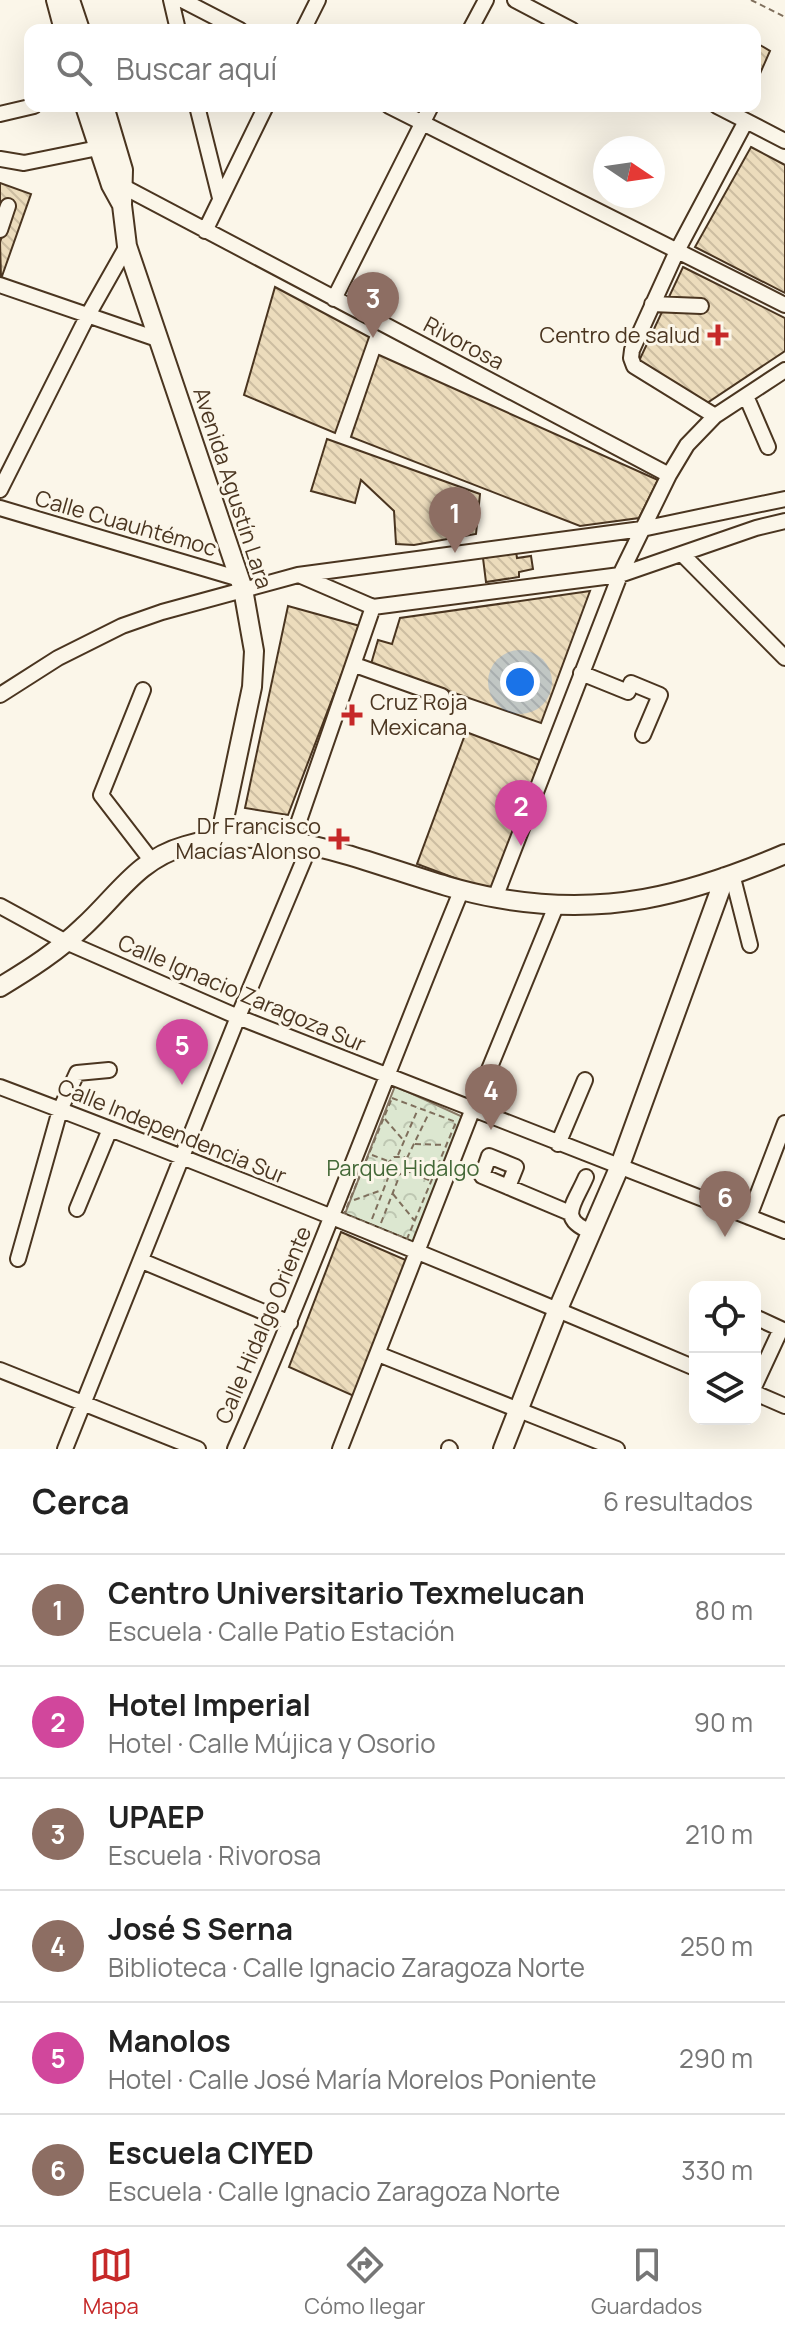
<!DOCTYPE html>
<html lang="es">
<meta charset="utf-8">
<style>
body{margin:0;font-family:Manrope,sans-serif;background:#f6f6f6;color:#222}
.controls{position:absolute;right:24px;bottom:24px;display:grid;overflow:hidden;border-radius:16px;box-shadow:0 8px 32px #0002}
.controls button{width:72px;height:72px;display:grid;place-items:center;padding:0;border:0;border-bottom:2px solid #e0e0e0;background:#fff;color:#222;font:40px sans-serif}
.compass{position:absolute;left:593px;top:136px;width:72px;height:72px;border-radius:50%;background:#fff;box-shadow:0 8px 32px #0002;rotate:103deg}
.you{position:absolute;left:520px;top:682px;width:28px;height:28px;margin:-20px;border:6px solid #fff;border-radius:50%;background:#1a73e8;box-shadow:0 0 0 12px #1a73e833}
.badge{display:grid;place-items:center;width:52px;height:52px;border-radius:50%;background:#c62828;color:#fff;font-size:26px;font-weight:700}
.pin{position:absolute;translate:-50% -66px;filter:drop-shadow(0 2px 4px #0008)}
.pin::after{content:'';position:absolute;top:42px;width:28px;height:24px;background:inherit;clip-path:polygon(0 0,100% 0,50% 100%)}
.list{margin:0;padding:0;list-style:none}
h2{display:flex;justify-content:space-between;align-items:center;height:104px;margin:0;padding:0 32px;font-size:34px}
h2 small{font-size:26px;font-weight:400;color:#767676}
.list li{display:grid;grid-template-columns:52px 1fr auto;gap:24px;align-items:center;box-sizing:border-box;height:112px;padding:0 32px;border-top:2px solid #e0e0e0}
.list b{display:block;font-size:30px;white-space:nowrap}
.list p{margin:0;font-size:26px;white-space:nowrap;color:#767676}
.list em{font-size:26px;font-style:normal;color:#767676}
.icon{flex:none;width:44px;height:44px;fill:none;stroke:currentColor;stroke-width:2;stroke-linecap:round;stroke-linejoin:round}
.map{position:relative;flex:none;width:785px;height:1449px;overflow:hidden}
.search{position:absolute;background:#fff;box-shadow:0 8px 32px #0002;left:24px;right:24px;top:24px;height:88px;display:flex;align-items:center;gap:20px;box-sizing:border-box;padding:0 28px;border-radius:16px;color:#767676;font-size:30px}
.sheet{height:776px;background:#fff}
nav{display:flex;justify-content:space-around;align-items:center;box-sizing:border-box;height:112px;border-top:2px solid #e0e0e0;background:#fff;font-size:22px;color:#767676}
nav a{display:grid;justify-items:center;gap:4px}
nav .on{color:#c62828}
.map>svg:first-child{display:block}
.forest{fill:url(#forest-crowns);stroke:#887966;stroke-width:2}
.building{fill:url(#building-back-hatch);stroke:#4a3520;stroke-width:2}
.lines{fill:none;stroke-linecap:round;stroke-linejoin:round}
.minor-casing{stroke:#4a3520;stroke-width:18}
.major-casing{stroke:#4a3520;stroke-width:22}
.path{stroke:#7f6f5c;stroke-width:2;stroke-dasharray:6 4;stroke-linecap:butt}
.minor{stroke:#fbf6e9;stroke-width:14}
.major{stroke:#fbf6e9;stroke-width:18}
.poi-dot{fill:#c62828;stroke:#fbf6e9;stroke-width:3}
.labels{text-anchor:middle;stroke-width:6;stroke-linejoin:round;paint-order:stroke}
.poi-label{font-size:22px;fill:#4a3520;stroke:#fbf6e9;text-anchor:end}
.street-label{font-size:22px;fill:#4a3520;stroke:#fbf6e9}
.park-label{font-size:22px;fill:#436837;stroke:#fbf6e9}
</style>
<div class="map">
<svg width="785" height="1449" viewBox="0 0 785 1449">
<defs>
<pattern id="forest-crowns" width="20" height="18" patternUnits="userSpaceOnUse" patternTransform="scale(2)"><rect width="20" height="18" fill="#dce7d0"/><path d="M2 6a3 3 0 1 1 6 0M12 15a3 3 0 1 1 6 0" fill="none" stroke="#bec7b2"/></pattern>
<pattern id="building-back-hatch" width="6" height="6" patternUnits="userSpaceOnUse" patternTransform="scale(2)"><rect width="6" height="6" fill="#ecdcbc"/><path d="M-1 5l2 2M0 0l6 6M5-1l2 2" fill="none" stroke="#ccbda1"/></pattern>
</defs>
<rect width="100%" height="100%" fill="#fbf6e9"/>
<path class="forest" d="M395,1086l68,31 -48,127 -72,-25z"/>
<path class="building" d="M755,42l15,9 -15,34z
M751,147l34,18v128l-90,-46z
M0,183l31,11 -30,85 -1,-37 13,-36 -13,12z
M683,267l102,51v33l-78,52 -69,-40z
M275,287l94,50 -34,96 -91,-38z
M379,355l279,125 -19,38 -59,8 -229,-89z
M327,439l153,55 -4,40 -62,11 -18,-1 -2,-33 -33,-31 -6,23 -44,-12z
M516,552l1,6 14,-2 2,13 -14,3v5l-33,5 -3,-24z
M590,591l-49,132 -170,-59 7,-24 14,4 8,-26z
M288,606l72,20 -72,189 -43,-7z
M466,732l74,28 -48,132 -75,-28z
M341,1232l67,29 -52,136 -67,-30z"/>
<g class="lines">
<g class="minor-casing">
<path id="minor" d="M171,0l7,30
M182,0l58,30
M515,0l57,30
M303,30l15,-30
M470,30l16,-30
M197,106l23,92
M389,106l396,199
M717,106l68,35
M0,114l34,-8
M0,159l24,4 74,-15
M117,186l7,1 545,288
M0,230l8,-24
M205,231l61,-125
M0,285l157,54
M334,299l97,-193
M652,304l49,2
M746,396l22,51
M715,416l-81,-50 -3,-8 1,-8 45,-99 69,-130
M0,490l88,-175 39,-69
M0,508l240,71
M682,554l103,104
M299,575l74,32 247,-32 136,-47 29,-7
M355,665l87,31
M581,673l47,19 3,-9 29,12 -17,40
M143,690l-42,105 50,65
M0,695l58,-37 64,-32 40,-14 136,-37 344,-46 143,-30
M292,841l81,-234
M732,874l18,71
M495,898l125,-323 49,-100 18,-30 28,-29 70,-46
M0,906l66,36 172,75 547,214
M0,1087c234,88 465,183 695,281
M558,1144l27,-64
M586,1177c-12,28 -29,42 6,55
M508,1187l8,-20 -27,-11 -7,20 88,37
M77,1209l33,-80
M749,1217l36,-94
M18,1259l42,-149 17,-37 32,-3
M142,1261l148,62
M755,1317l26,12 -26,56
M378,1354l239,95
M0,1370l198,79
M755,1393l30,13
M449,1448l1,1
M65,1449l173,-432 73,-174
M235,1449c81,-184 150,-373 227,-560
M340,1449l132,-338 84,-205"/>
</g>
<g class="major-casing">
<path id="major" d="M56,0l8,30
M70,0l10,30
M85,106l26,79 11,20
M104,106l19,64 -1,35 5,41 116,343 11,62 -2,36 -32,151
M0,987c30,-18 58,-36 83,-60 34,-31 55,-68 102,-81 109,-31 209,34 312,52 108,19 189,-2 288,-44
M503,1449l55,-140 61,-141 106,-291"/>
</g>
<path class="path" d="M751,0l34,17
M392,1098l64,24 -49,117 -63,-25z
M385,1119l19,22
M415,1144l30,1
M372,1155l16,6
M398,1155l20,-46
M407,1158l22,-45
M407,1171l2,-6 -5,-8h-10l-5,5 1,10 6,4 11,-5 22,9
M393,1194l21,26
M354,1200l28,-10
M372,1219l18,-46
M381,1223l18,-46"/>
<use href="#minor" class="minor"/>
<use href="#major" class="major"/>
</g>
<g class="poi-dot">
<path d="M714 323h8v8h8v8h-8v8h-8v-8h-8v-8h8z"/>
<path d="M348 703h8v8h8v8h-8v8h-8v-8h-8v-8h8z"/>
<path d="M335 827h8v8h8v8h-8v8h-8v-8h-8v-8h8z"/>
</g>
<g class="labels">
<g class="poi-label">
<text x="700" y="343">Centro de salud</text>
<text x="370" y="710" text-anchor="start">Cruz Roja<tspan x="370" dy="25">Mexicana</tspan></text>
<text x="321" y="834">Dr Francisco<tspan x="321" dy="25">Macías Alonso</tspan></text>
</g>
<g class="street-label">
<text transform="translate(464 343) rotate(28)" y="8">Rivorosa</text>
<text transform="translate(233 488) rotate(72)" y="8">Avenida Agustín Lara</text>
<text transform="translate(126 523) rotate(16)" y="8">Calle Cuauhtémoc</text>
<text transform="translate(242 993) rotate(23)" y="8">Calle Ignacio Zaragoza Sur</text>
<text transform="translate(172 1131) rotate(22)" y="8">Calle Independencia Sur</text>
<text transform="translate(263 1325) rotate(-67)" y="8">Calle Hidalgo Oriente</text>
</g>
<g class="park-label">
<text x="403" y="1176">Parque Hidalgo</text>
</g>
</g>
</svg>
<div class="controls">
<button><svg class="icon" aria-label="locate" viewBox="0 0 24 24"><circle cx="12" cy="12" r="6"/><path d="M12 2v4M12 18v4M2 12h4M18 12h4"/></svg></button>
<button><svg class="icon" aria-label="layers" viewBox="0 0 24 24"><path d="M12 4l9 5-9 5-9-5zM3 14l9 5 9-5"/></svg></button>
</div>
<svg class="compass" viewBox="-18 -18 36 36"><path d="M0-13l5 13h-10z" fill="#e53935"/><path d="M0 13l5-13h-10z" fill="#767676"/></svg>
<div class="you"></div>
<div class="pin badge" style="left:455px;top:553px;background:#8d6e63">1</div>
<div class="pin badge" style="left:521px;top:846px;background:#d1479c">2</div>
<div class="pin badge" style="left:373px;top:338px;background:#8d6e63">3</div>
<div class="pin badge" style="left:491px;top:1130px;background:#8d6e63">4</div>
<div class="pin badge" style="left:182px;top:1085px;background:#d1479c">5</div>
<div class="pin badge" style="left:725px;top:1237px;background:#8d6e63">6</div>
<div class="search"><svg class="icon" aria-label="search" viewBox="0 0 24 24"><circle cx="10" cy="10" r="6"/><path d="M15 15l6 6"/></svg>Buscar aquí</div>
</div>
<section class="sheet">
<h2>Cerca<small>6 resultados</small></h2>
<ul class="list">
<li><span class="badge" style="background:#8d6e63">1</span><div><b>Centro Universitario Texmelucan</b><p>Escuela · Calle Patio Estación</p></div><em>80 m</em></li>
<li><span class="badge" style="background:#d1479c">2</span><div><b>Hotel Imperial</b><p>Hotel · Calle Mújica y Osorio</p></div><em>90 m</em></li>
<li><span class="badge" style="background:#8d6e63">3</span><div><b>UPAEP</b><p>Escuela · Rivorosa</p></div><em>210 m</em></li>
<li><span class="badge" style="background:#8d6e63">4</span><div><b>José S Serna</b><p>Biblioteca · Calle Ignacio Zaragoza Norte</p></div><em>250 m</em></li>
<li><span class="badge" style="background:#d1479c">5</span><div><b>Manolos</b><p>Hotel · Calle José María Morelos Poniente</p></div><em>290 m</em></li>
<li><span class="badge" style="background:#8d6e63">6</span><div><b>Escuela CIYED</b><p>Escuela · Calle Ignacio Zaragoza Norte</p></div><em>330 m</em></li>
</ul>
</section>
<nav>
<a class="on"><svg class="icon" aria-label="map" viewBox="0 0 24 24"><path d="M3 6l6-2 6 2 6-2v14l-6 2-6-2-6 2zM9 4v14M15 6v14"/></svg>Mapa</a>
<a><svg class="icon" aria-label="directions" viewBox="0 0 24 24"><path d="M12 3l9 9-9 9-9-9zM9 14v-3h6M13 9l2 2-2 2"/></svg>Cómo llegar</a>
<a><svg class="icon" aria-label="saved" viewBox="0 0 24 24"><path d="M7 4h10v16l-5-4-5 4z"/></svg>Guardados</a>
</nav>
